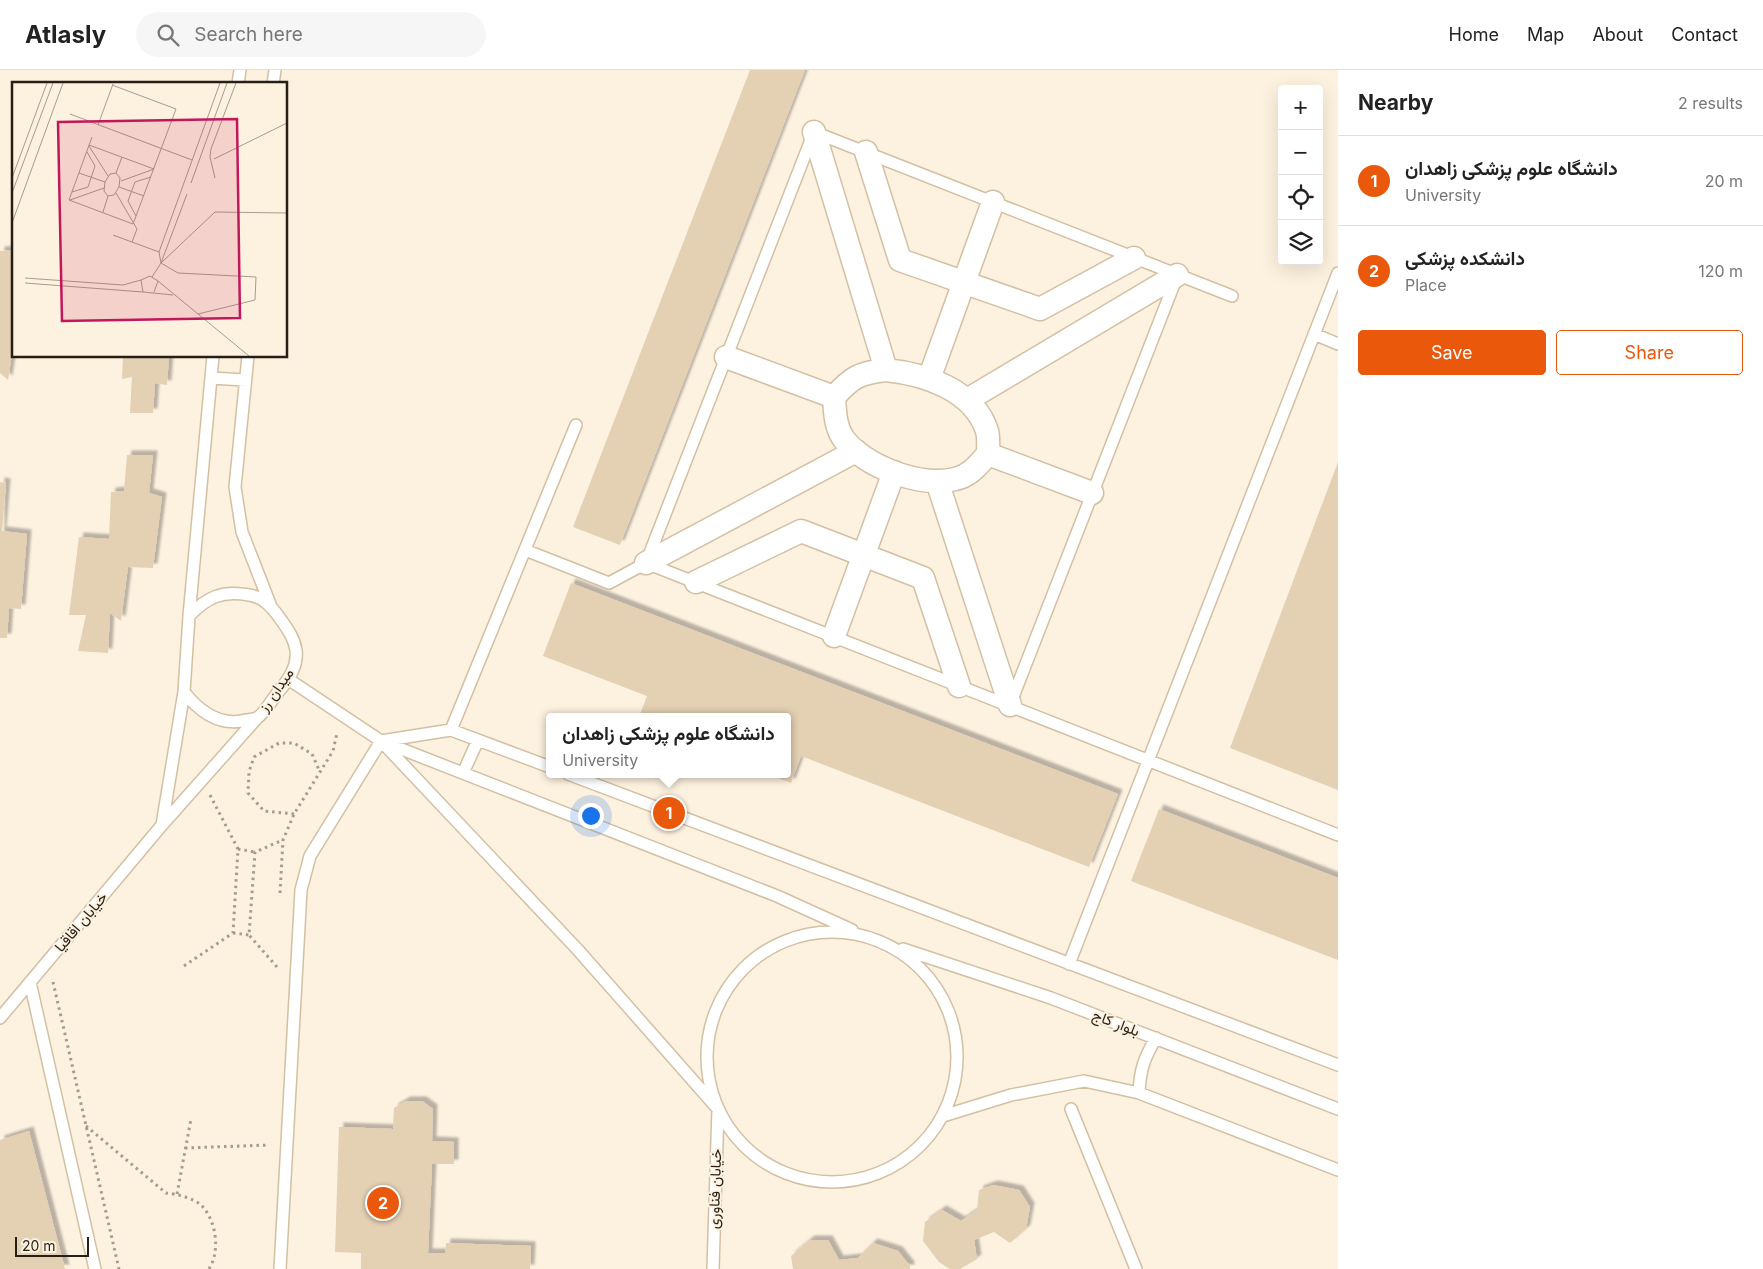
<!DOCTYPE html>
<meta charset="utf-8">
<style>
body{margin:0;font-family:Inter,Vazirmatn,sans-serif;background:#f6f6f6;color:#222}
.controls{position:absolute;right:15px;top:15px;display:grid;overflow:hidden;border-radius:5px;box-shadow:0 5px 20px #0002}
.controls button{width:45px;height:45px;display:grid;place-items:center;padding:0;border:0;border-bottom:1px solid #e0e0e0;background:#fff;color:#222;font:25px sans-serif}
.scale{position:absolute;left:15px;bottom:12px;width:74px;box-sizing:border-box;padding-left:5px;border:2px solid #271f15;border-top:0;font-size:14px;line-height:18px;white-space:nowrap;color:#271f15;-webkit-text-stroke:4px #fdf1df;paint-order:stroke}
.you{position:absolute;left:590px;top:745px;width:18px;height:18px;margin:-12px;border:4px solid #fff;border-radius:50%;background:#1a73e8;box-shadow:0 0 0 8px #1a73e833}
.badge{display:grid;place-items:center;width:32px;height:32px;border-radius:50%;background:#ea580c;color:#fff;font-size:16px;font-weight:700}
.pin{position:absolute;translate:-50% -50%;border:2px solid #fff;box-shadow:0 1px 5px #0006}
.popup{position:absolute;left:546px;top:643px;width:245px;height:65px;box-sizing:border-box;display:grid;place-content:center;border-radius:5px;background:#fff;filter:drop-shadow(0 1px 4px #0005);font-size:16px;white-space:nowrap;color:#767676}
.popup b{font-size:19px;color:#222}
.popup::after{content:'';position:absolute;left:50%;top:100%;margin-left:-10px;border:10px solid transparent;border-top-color:#fff}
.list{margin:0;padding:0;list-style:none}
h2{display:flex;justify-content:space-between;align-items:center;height:65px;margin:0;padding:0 20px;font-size:21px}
h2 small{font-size:16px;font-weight:400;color:#767676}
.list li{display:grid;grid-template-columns:32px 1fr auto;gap:15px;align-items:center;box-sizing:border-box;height:90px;padding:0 20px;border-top:1px solid #e0e0e0}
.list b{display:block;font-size:19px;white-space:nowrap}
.list p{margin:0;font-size:16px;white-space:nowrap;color:#767676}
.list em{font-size:16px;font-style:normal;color:#767676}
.actions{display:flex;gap:10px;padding:15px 20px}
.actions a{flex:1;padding:11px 0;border:1px solid #ea580c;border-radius:5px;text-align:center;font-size:18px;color:#ea580c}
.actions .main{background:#ea580c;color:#fff}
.icon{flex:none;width:28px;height:28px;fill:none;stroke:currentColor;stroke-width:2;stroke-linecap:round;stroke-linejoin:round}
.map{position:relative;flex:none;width:1338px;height:1199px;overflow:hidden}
header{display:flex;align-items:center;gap:30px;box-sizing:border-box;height:70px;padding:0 25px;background:#fff;border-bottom:1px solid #e0e0e0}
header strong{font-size:24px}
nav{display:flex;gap:28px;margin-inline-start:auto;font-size:18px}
.search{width:350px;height:45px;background:#f6f6f6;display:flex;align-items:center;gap:12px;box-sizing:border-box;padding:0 18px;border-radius:28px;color:#767676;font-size:19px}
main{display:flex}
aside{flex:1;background:#fff}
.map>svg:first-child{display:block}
.building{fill:#e4d0b3;filter:url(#shadow)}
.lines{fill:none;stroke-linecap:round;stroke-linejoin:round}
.lane-casing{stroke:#d3c0a3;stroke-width:14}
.street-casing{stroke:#d3c0a3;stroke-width:25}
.path{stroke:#a69c8d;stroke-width:3;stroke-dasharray:2.5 4;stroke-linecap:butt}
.lane{stroke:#fff;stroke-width:11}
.street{stroke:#fff;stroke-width:22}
.labels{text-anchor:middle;stroke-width:4;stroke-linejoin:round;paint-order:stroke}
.street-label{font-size:15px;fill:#271f15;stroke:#fdf1df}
.inset-road{fill:none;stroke:#a79d8e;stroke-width:1}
.view{fill:#c2185b;fill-opacity:0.15;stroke:#c2185b;stroke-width:2.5}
.inset-edge{fill:none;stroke:#271f15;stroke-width:2.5}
</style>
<header>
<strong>Atlasly</strong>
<div class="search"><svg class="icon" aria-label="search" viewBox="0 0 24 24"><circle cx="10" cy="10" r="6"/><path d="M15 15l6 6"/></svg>Search here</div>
<nav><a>Home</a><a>Map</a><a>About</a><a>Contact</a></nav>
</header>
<main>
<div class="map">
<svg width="1338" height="1199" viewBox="0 0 1338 1199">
<defs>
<filter id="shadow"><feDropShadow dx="4.5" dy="-4.5" stdDeviation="1" flood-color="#0004"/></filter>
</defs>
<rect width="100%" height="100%" fill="#fdf1df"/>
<path class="building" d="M750,0h55l-185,475 -47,-18z
M14,180v90l-6,40 -8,-7v-122z
M123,286h46l-2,29 -12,-2 -2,30h-23l2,-36 -10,2z
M127,385h26l-4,38 13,4 -9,71 -25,-1 -7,54 -11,-8 -2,40 -30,-2 8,-36h-17l10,-78 30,2 2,-47 13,-1z
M1338,392v328l-108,-42z
M0,412l6,1 -4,48 25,3 -6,75 -12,-1 -2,30h-7z
M571,513l547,211 -29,73 -288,-111 -10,27 -23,-9h20v-57h-149l8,-21 -104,-40z
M1159,739l179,69v82l-207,-79z
M406,1031h16l11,8 -1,32 22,1v22h-22l-4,89h17l1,-10 85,3 -1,23h-169v-16l-26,-1 4,-125 54,2 1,-21z
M29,1061l36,138h-65v-129z
M993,1115l26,5 11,17 -4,22 -16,14 -16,-11 -20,8 3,19 -17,10h-10l-11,-7 -16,-21 2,-19 17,-12 19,11 16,-11 2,-20z
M810,1170h18l11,20 19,-2 15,-15 25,8 12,15v3h-117l-2,-13z"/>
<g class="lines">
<g class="lane-casing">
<path id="lane" d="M238,14l2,-14
M273,14l2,-14
M1314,264l24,10
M248,286l-13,131 7,45 28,72
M211,308l34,2
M525,480l84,33 37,-20 168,-431 418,164
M646,493l692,272
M189,546l24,-260
M288,609l93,62 396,155 75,34
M1011,632l165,-423
M451,660l125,-305
M381,671l197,209 140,159 -5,160
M463,703l15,-33
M568,704l770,291
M162,755l22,-133 5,-76c18,-19 33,-26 60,-21 14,2 22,11 30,22 7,10 15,20 17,33 2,16 -7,29 -17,41 -6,7 -15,23 -22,27 -3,1 -8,2 -11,2 -26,7 -47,-9 -62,-28
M707 987a125 125 0 1 1 250 0a125 125 0 1 1-250 0Z
M903,879l148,49 287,111
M1069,894l269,-691
M30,912l65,287
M0,948l162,-193 95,-107
M1139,1023c1,-23 5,-35 17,-55
M1071,1039l65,160
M943,1046l68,-21 73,-14 55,12 199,77
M280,1199l21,-379 9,-34 71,-115 70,-11 99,37"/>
</g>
<g class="street-casing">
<path id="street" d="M814,62l72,238
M866,82l34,108 140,49 94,-51
M726,287l108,40
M886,300c39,4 88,20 101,61 2,7 1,16 1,23 -10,11 -18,22 -33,25 -34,9 -92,-13 -112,-41 -8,-12 -8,-27 -9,-41 18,-20 25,-24 52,-27z
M929,309l64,-177
M967,330l210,-125
M988,384l104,39
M937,411l73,224
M646,493l210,-112
M696,512l105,-51 122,47 36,108
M834,566l60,-164"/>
</g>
<path class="path" d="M294,744l-30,-3 -16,-18 1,-21 5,-15 25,-14h15l18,11 7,16
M238,779l17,3
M280,823l3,-53 11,-26 39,-63 4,-18
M233,863l16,2
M184,896l49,-33 5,-84 -28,-54
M277,897l-28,-32 6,-83 28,-12
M53,912l66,287
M86,1056l80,67c11,1 28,5 36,13 15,16 18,46 7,63
M185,1078l84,-3
M177,1124l14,-75"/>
<use href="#lane" class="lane"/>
<use href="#street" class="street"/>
</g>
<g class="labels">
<g class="street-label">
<text transform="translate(276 620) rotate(-55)" y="5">میدان رز</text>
<text transform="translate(81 852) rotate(-50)" y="5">خیابان اقاقیا</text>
<text transform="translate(1116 953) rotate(21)" y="5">بلوار کاج</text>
<text transform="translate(715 1119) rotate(-88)" y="5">خیابان فناوری</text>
</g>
</g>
<g transform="translate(12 12)">
<rect width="275" height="275" fill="#fdf1df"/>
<path class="inset-road" d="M100,3l64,24 -43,115M58,32l122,46M86,43l15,-41M77,63l65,24M77,64l19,30M202,77l73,-36M67,91l26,9M104,91l4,5 -1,9 -5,8 -6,1 -4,-5 1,-9 5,-8zM104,91l6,-16M0,96l35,-95M203,96l-5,-21 1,-8 25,-66M109,99l33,-12M179,101l36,-100M107,105l25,9M60,110l16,-5 7,-21 -8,-14M0,111l41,-110M104,111l21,36 -5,13M57,118l64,24M57,118l23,-63M58,118l34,-12M91,130l5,-16M124,134l-8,-15 7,-19 16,-5M0,141l51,-140M101,153l46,17M149,181l54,-51 72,1M140,195l9,-14 26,-69M13,196l98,7 18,-5M146,199l91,75M13,201l118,9M142,210l4,-11 -8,-5 -9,4 2,12 30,3M186,232l57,-14 1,-23 -78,-4 -17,-10 -2,-11 61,-169"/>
<path class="view" d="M225,37l3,199 -178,3 -4,-199z"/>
<rect width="275" height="275" class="inset-edge"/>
</g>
</svg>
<div class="controls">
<button>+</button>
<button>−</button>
<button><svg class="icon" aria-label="locate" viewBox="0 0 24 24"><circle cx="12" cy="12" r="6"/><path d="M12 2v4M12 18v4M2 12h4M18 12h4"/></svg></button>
<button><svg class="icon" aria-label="layers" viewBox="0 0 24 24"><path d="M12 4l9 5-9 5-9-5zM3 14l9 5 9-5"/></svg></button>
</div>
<div class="scale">20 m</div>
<div class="you"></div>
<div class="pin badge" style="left:669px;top:743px">1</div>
<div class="popup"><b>دانشگاه علوم پزشکی زاهدان</b>University</div>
<div class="pin badge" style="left:383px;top:1133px">2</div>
</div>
<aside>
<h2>Nearby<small>2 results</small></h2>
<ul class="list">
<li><span class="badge">1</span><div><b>دانشگاه علوم پزشکی زاهدان</b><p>University</p></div><em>20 m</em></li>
<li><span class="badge">2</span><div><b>دانشکده پزشکی</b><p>Place</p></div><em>120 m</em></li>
</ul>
<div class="actions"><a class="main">Save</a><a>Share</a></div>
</aside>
</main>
